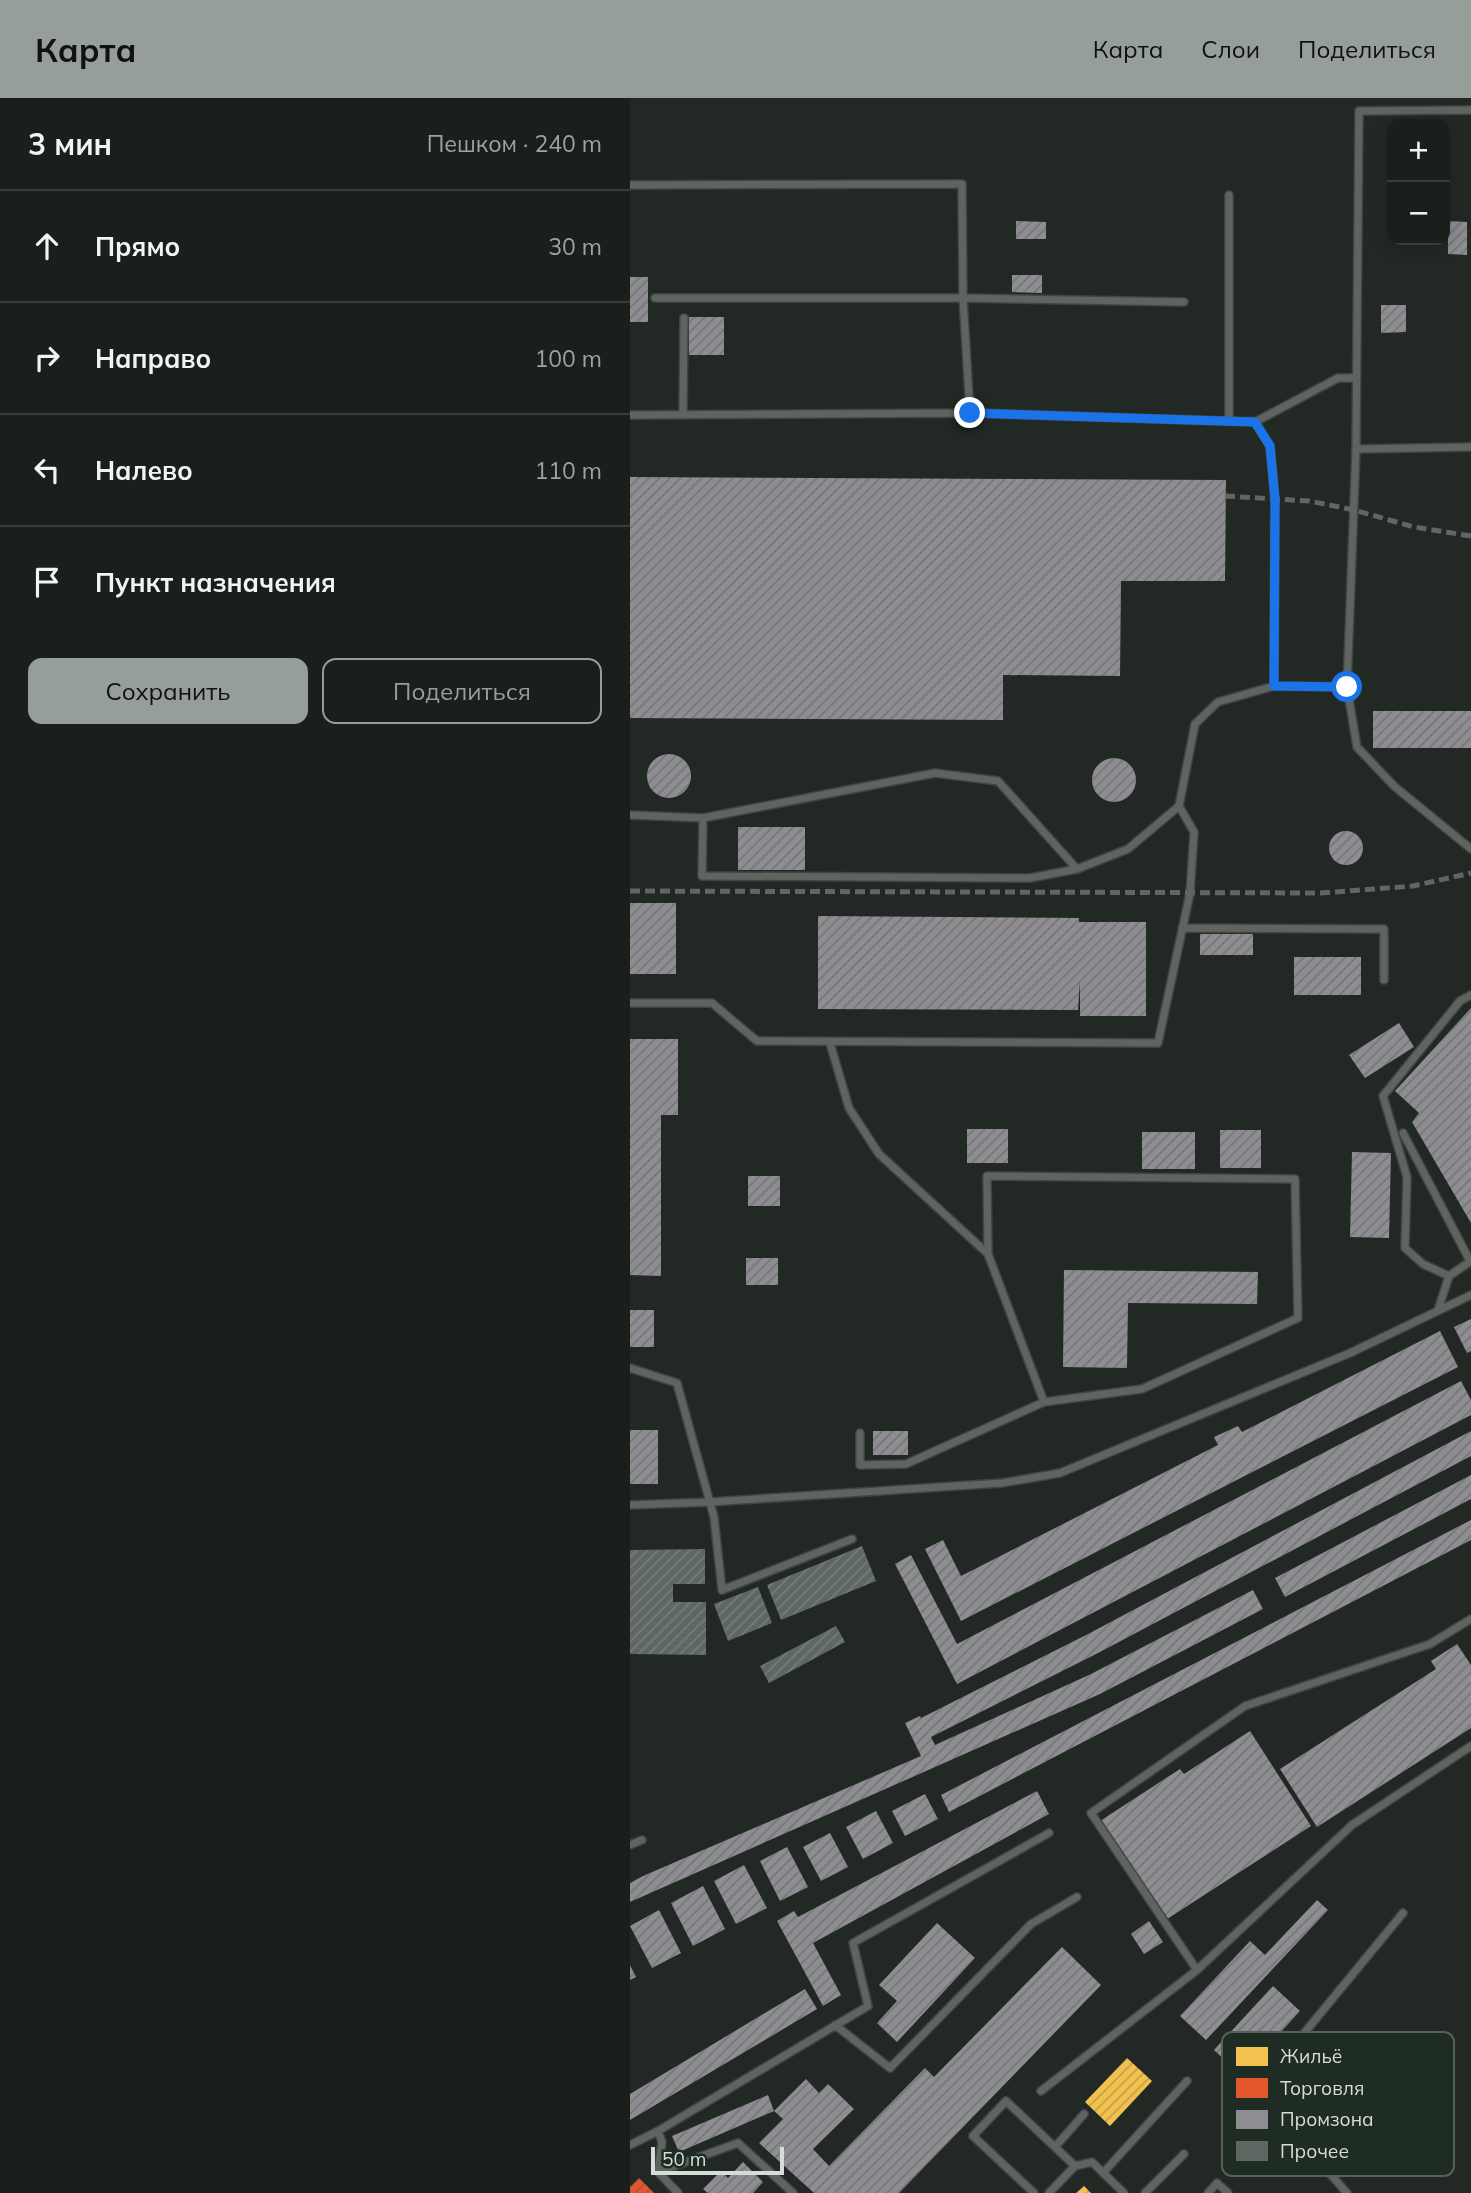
<!DOCTYPE html>
<html lang="ru">
<meta charset="utf-8">
<style>
body{margin:0;font-family:Mulish,sans-serif;background:#272c29;color:#f1f3f6}
.controls{position:absolute;right:21px;top:21px;display:grid;overflow:hidden;border-radius:14px;box-shadow:0 4px 18px #0003}
.controls button{width:63px;height:63px;display:grid;place-items:center;padding:0;border:0;border-bottom:2px solid #383d3b;background:#1a1f1c;color:#f1f3f6;font:35px sans-serif}
.scale{position:absolute;left:21px;bottom:18px;width:133px;box-sizing:border-box;padding-left:7px;border:4px solid #d5ddd8;border-top:0;font-size:19px;line-height:24px;white-space:nowrap;color:#d5ddd8;-webkit-text-stroke:5px #1f2c24;paint-order:stroke}
.stop{position:absolute;width:21px;height:21px;margin:-16px;border:5px solid #1a73e8;border-radius:50%;background:#fff}
.stop.end{background:#1a73e8;border-color:#fff;box-shadow:0 2px 7px #0008}
.list{margin:0;padding:0;list-style:none}
h2{display:flex;justify-content:space-between;align-items:center;height:91px;margin:0;padding:0 28px;font-size:30px}
h2 small{font-size:23px;font-weight:400;color:#9fa2a3}
.list li{display:grid;grid-template-columns:46px 1fr auto;gap:21px;align-items:center;box-sizing:border-box;height:112px;padding:0 28px;border-top:2px solid #383d3b}
.list b{display:block;font-size:26px;white-space:nowrap}
.list em{font-size:23px;font-style:normal;color:#9fa2a3}
.actions{display:flex;gap:14px;padding:21px 28px}
.actions a{flex:1;padding:16px 0;border:2px solid #969e99;border-radius:14px;text-align:center;font-size:24px;color:#969e99}
.actions .main{background:#969e99;color:#111}
.icon{flex:none;width:38px;height:38px;fill:none;stroke:currentColor;stroke-width:2;stroke-linecap:round;stroke-linejoin:round}
.map{position:relative;flex:none;width:841px;height:2095px;overflow:hidden}
header{display:flex;align-items:center;gap:42px;box-sizing:border-box;height:98px;padding:0 35px;background:#969e99;color:#111}
header strong{font-size:33px}
nav{display:flex;gap:38px;margin-inline-start:auto;font-size:24px}
main{display:flex}
aside{flex:1;background:#1a1f1c}
.map>svg:first-child{display:block}
.homes{fill:url(#homes-hatch)}
.shops{fill:url(#shops-hatch)}
.industry{fill:url(#industry-hatch)}
.building{fill:url(#building-hatch)}
.lines{fill:none;stroke-linecap:round;stroke-linejoin:round}
.lane-casing{stroke:#3f4542;stroke-width:10}
.lane{stroke:#606461;stroke-width:7}
.rail{stroke:#626563;stroke-width:5;stroke-dasharray:10 5;stroke-linecap:butt}
.route{stroke:#1a73e8;stroke-width:9}
.key{fill:#1f2c24;stroke:#56615a;stroke-width:2}
.key-label{font-size:19px;fill:#d5ddd8}
</style>
<header>
<strong>Карта</strong>
<nav><a>Карта</a><a>Слои</a><a>Поделиться</a></nav>
</header>
<main>
<aside>
<h2>3 мин<small>Пешком · 240 m</small></h2>
<ul class="list">
<li><svg class="icon" aria-label="ahead" viewBox="0 0 24 24"><path d="M12 20V5M6 11l6-6 6 6"/></svg><div><b>Прямо</b></div><em>30 m</em></li>
<li><svg class="icon" aria-label="right" viewBox="0 0 24 24"><path d="M7 20v-9h11M14 6l5 5-5 5"/></svg><div><b>Направо</b></div><em>100 m</em></li>
<li><svg class="icon" aria-label="left" viewBox="0 0 24 24"><path d="M17 20v-9H6M10 6l-5 5 5 5"/></svg><div><b>Налево</b></div><em>110 m</em></li>
<li><svg class="icon" aria-label="arrive" viewBox="0 0 24 24"><path d="M6 21V4h12l-3 4 3 4H6"/></svg><div><b>Пункт назначения</b></div></li>
</ul>
<div class="actions"><a class="main">Сохранить</a><a>Поделиться</a></div>
</aside>
<div class="map">
<svg width="841" height="2095" viewBox="0 0 841 2095">
<defs>
<pattern id="homes-hatch" width="6" height="6" patternUnits="userSpaceOnUse" patternTransform="scale(1.75)"><rect width="6" height="6" fill="#f2c14e"/><path d="M-1 1l2-2M0 6l6-6M5 7l2-2" fill="none" stroke="#c6a14b"/></pattern>
<pattern id="shops-hatch" width="6" height="6" patternUnits="userSpaceOnUse" patternTransform="scale(1.75)"><rect width="6" height="6" fill="#e4572e"/><path d="M-1 1l2-2M0 6l6-6M5 7l2-2" fill="none" stroke="#b35134"/></pattern>
<pattern id="industry-hatch" width="6" height="6" patternUnits="userSpaceOnUse" patternTransform="scale(1.75)"><rect width="6" height="6" fill="#8d8d92"/><path d="M-1 1l2-2M0 6l6-6M5 7l2-2" fill="none" stroke="#76767a"/></pattern>
<pattern id="building-hatch" width="6" height="6" patternUnits="userSpaceOnUse" patternTransform="scale(1.75)"><rect width="6" height="6" fill="#5e6762"/><path d="M-1 1l2-2M0 6l6-6M5 7l2-2" fill="none" stroke="#747c78"/></pattern>
</defs>
<rect width="100%" height="100%" fill="#222925"/>
<path class="homes" d="M497,1960l25,23 -42,45 -25,-24z
M454,2088l7,7h-15z"/>
<path class="shops" d="M9,2080l15,15h-24v-6z"/>
<path class="industry" d="M386,123l30,1v17h-30z
M818,123l19,1v33l-19,-1z
M382,177h30v18l-30,-1z
M0,179h18v45h-18z
M751,207h25v27l-25,1z
M59,219h35v38h-35z
M0,379l596,3 -1,101h-104l-1,95 -117,-1v45l-373,-2z
M743,613h98v37h-98z
M17 678a22 22 0 1 1 44 0a22 22 0 1 1-44 0Z
M462 682a22 22 0 1 1 44 0a22 22 0 1 1-44 0Z
M108,729h67v43h-67z
M699 750a17 17 0 1 1 34 0a17 17 0 1 1-34 0Z
M0,805h46v71h-46z
M188,818l261,2v4h67v94h-66v-35l-2,29 -260,-1z
M570,836h53v21h-53z
M664,859h67v38h-67z
M841,910v215l-59,-101 7,-9 -24,-22z
M769,925l15,24 -49,31 -16,-23z
M0,941h48v76h-17v161l-31,-1z
M337,1031h41v34h-41z
M590,1032h41v38h-41z
M512,1034h53v37h-53z
M722,1054l39,1 -2,85 -39,-1z
M118,1078h32v30h-32z
M116,1160h32v27h-32z
M434,1172l194,2 -1,32 -129,-1 -1,65 -64,-1z
M0,1212h24v37h-24z
M841,1221v32l-4,2 -13,-26z
M810,1233l18,36 -497,254 -36,-72 18,-9 18,36 257,-131 -4,-8 24,-11 4,6z
M831,1283l10,19v15l-514,269 -62,-120 16,-9 46,89z
M0,1332h28v54h-28z
M243,1333h35v24h-35z
M841,1333v25l-373,197 -167,84 4,8 156,-71 162,-84 10,19 -163,85 -470,208v-19l13,-7 278,-120 -16,-33 15,-7 1,2 167,-84z
M841,1377v24l-186,98 -10,-19z
M841,1422v20l-522,272 -8,-17z
M827,1546l14,21v63l-154,99 -37,-58 156,-100 -5,-8z
M620,1633l61,95 -147,95 -64,-100 80,-52 4,5z
M407,1693l12,23 -236,129 28,52 -18,11 -46,-85 17,-10 4,6z
M295,1696l13,25 -33,17 -13,-25z
M246,1713l17,32 -30,16 -17,-32z
M200,1735l18,34 -27,14 -18,-34z
M157,1749l21,40 -28,14 -20,-40z
M114,1767l23,43 -31,16 -22,-43z
M73,1788l22,43 -32,17 -22,-43z
M687,1802l11,10 -122,130 -26,-24 70,-75 15,14z
M29,1812l22,43 -29,15 -22,-42z
M519,1823l14,21 -19,12 -13,-20z
M307,1825l38,35 -78,84 -20,-19 20,-22 -18,-16z
M432,1849l39,38 -202,208h-85l-55,-50 24,-24 -9,-8 32,-32 13,14 9,-9 26,25 -41,40 16,17 96,-98 9,9z
M0,1867l6,12 -6,3z
M643,1888l27,25 -32,35 -11,-10 -27,29 -16,-15z
M175,1891l12,20 -187,111v-26z
M138,1997l6,16 -95,41 -7,-16z
M113,2064l20,20 -10,11h-45l-5,-4 18,-18 7,7z"/>
<path class="building" d="M232,1448l14,35 -95,39 -14,-35z
M75,1451v35h-32v18h33v53l-76,-1v-104z
M128,1489l14,36 -44,18 -14,-37z
M206,1528l9,16 -76,41 -9,-17z"/>
<g class="lines">
<g class="lane-casing">
<path id="lane" d="M0,87l332,-1 1,114 7,115
M599,97v226
M25,200h308l221,4
M53,316l1,-96
M0,317l340,-2 285,9 83,-44h18
M625,324l15,24 5,53 -1,187
M841,349l-115,2 -9,238 10,60 37,39 77,63
M726,351l3,-338 112,-1
M0,717l73,3 232,-45 63,8 79,88
M73,720l-1,58 328,2 47,-9 51,-20 51,-43 16,-82 23,-22 56,-16 73,1
M552,830l202,1v51
M0,905h82l45,38 401,2 32,-150 4,-61 -15,-26
M200,945l19,65 30,46 109,100 -1,-78 308,3 3,139 -156,71 -98,13 -56,-148
M773,1035l67,128
M819,1178l-26,-12 -18,-16 2,-71 -24,-81 77,-95 11,-6
M808,1212l11,-34 22,-15
M0,1270l47,15 37,134 8,73 130,-51
M230,1335v32l46,-1 138,-62
M0,1407l80,-3 292,-19 58,-10 290,-120 121,-58
M0,1747l12,-5
M567,1872l-106,-157 154,-107 185,-62 41,-25
M205,1927l55,43 141,-144 46,-27
M411,1993l156,-121 155,-145 119,-79
M28,2033l4,11 -4,30
M0,2047l28,-14 210,-125 -15,-63 196,-110
M425,2049l29,-33
M28,2074l80,-29 55,50
M28,2074l20,21
M473,2075l84,-92
M404,2095l-61,-57 33,-35 69,65
M419,2095l26,-27 17,-4 32,31
M515,2095l39,-39
M578,2095l9,-10 11,10
M717,2095l-23,-26 -79,-62 158,-192"/>
</g>
<use href="#lane" class="lane"/>
<path class="rail" d="M595,398l84,5 45,9 60,17 57,9
M0,793l691,2 92,-7 58,-13"/>
</g>
<g class="lines">
<path class="route" d="M340,315l285,9 15,24 5,53 -1,187 73,1"/>
</g>
<rect x="592" y="1934" width="232" height="144" rx="10" class="key"/>
<rect x="606" y="1949" width="32" height="19" fill="#f2c14e"/>
<rect x="606" y="1980" width="32" height="20" fill="#e4572e"/>
<rect x="606" y="2012" width="32" height="19" fill="#8d8d92"/>
<rect x="606" y="2043" width="32" height="20" fill="#5e6762"/>
<g class="key-label">
<text x="650" y="1965">Жильё</text>
<text x="650" y="1997">Торговля</text>
<text x="650" y="2028">Промзона</text>
<text x="650" y="2060">Прочее</text>
</g>
</svg>
<div class="controls">
<button>+</button>
<button>−</button>
</div>
<div class="scale">50 m</div>
<div class="stop" style="left:717px;top:589px"></div>
<div class="stop end" style="left:340px;top:315px"></div>
</div>
</main>
